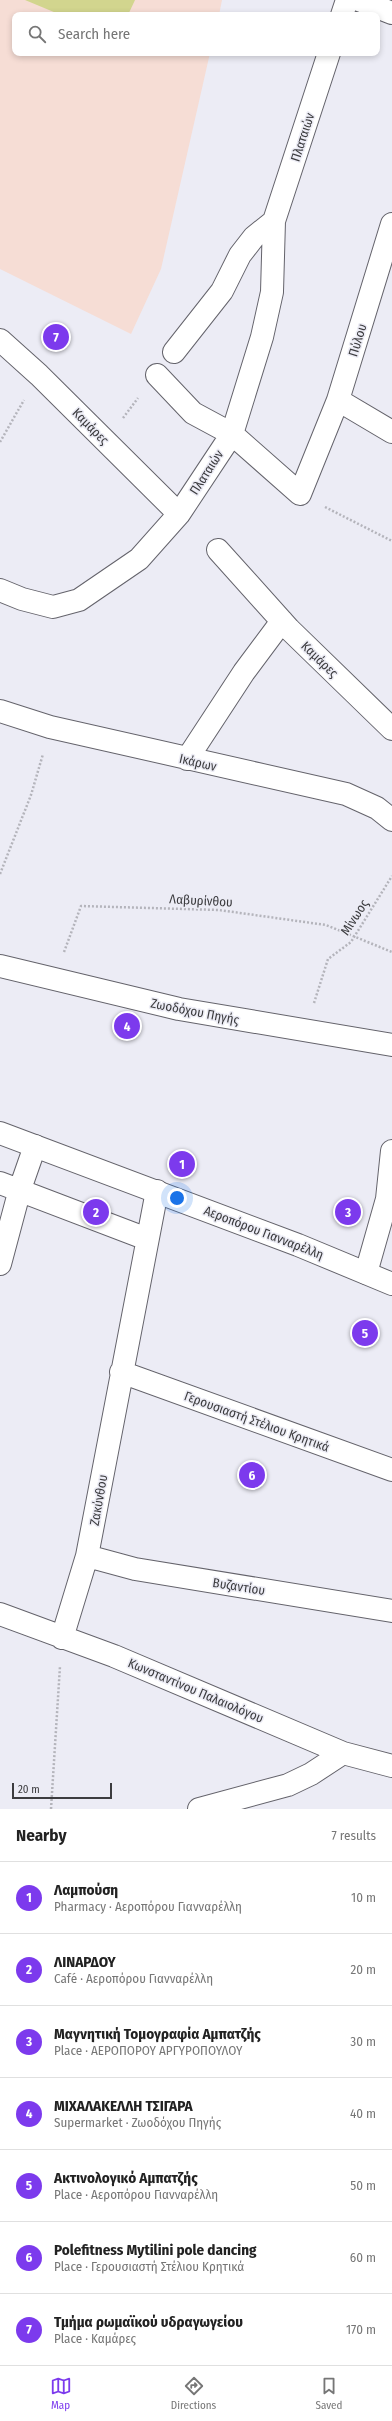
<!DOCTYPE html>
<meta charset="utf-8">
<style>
body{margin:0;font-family:"Fira Sans Condensed",sans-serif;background:#f2f2f2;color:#222}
.scale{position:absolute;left:12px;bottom:10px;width:100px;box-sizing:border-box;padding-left:4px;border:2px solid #3c3c3f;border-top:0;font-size:11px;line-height:14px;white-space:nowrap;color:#3c3c3f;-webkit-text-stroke:3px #ececf5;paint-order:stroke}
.you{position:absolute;left:177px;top:1198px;width:14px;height:14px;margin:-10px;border:3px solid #fff;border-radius:50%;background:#1a73e8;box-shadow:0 0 0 6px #1a73e833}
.badge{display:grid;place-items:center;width:26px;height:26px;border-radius:50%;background:#7c3aed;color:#fff;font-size:13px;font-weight:700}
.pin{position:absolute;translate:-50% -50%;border:2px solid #fff;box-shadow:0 1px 4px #0006}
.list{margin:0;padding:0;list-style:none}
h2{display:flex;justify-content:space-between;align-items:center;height:52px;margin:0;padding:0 16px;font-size:17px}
h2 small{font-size:13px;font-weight:400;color:#767676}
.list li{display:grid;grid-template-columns:26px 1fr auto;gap:12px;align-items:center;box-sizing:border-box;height:72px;padding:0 16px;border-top:1px solid #e0e0e0}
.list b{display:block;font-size:15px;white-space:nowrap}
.list p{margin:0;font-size:13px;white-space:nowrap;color:#767676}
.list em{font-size:13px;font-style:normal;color:#767676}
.icon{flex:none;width:22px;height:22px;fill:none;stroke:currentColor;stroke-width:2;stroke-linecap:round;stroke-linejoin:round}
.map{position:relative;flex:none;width:392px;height:1809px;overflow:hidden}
.search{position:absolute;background:#fff;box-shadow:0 2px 6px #0003;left:12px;right:12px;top:12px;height:44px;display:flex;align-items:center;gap:10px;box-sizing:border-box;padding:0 14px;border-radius:8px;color:#767676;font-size:15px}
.sheet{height:556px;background:#fff}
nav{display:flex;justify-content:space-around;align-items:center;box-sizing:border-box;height:56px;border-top:1px solid #e0e0e0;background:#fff;font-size:11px;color:#767676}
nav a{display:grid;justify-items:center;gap:2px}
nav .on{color:#7c3aed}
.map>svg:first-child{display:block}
.education{fill:#f6ddd5}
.green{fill:#d2d58e}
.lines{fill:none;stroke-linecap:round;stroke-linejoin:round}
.minor-casing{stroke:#64636b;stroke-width:24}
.major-casing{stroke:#64636b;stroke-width:24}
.path{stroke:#b4b4bb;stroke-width:2.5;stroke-dasharray:2 2;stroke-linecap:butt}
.minor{stroke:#fff;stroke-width:22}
.major{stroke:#fff;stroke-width:22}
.labels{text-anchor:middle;stroke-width:3;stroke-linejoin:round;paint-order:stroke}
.street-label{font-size:13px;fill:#3c3c3f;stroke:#ececf5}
</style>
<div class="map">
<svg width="392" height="1809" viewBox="0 0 392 1809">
<rect width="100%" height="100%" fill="#ececf5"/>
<path class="education" d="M0,0h222l-3,15h-204v38h195l-49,216 -30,65 -131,-65z"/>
<path class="green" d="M25,0h110l-7,15h-67z"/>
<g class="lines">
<g class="minor-casing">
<path id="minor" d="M359,0l33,13
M342,15l5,-15
M392,224l-54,176 54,32
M0,340l39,35 140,139
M174,352l48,-61 18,-36 14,-18 20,-16
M157,375l36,38 39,21 68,60 38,-94
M218,550l71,79 103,100
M0,590l22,9 31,8 26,-7 60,-41 40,-45 53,-80 30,-97 10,-45 2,-71 55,-168
M0,711l50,16 296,67 31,14 15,12
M187,759l57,-87 38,-51
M0,1183l147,56
M0,1264l20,-75 15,-43
M366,1273l21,-74 5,-48
M121,1372l271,98
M87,1556l48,13 257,42
M0,1614l114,42 229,97 49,13
M62,1638l25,-82 70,-365
M199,1809l89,-24 23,-11 32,-21"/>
</g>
<g class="major-casing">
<path id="major" d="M0,966l179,43 213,36
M0,1133l298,112 94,39"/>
</g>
<path class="path" d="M123,418l15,-20
M0,442l24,-42
M325,507l67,34
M0,874l31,-79 12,-41
M64,952l17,-46 138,4 107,15 66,27
M314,1003l14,-44 23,-17 41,-66
M51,1809l9,-143"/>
<use href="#minor" class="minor"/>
<use href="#major" class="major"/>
</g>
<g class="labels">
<g class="street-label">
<text transform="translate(302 137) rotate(-72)" y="5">Πλαταιών</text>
<text transform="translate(357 340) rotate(-73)" y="5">Πύλου</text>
<text transform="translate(91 426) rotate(45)" y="5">Καμάρες</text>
<text transform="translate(206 472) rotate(-57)" y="5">Πλαταιών</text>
<text transform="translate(320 659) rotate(44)" y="5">Καμάρες</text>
<text transform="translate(198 762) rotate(13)" y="5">Ικάρων</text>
<text transform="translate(201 900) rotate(3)" y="5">Λαβυρίνθου</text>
<text transform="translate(354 917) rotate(-57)" y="5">Μίνωος</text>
<text transform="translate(195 1011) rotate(11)" y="5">Ζωοδόχου Πηγής</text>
<text transform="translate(264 1232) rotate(21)" y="5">Αεροπόρου Γιανναρέλλη</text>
<text transform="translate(257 1421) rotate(20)" y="5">Γερουσιαστή Στέλιου Κρητικά</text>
<text transform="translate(98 1500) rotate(-80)" y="5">Ζακύνθου</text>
<text transform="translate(239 1586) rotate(9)" y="5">Βυζαντίου</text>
<text transform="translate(196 1690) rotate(23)" y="5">Κωνσταντίνου Παλαιολόγου</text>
</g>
</g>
</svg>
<div class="scale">20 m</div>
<div class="you"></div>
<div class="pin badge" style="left:182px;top:1164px">1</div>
<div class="pin badge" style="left:96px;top:1212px">2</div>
<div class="pin badge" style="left:348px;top:1212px">3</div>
<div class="pin badge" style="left:127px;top:1026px">4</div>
<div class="pin badge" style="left:365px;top:1333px">5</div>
<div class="pin badge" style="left:252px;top:1475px">6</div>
<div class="pin badge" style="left:56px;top:337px">7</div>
<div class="search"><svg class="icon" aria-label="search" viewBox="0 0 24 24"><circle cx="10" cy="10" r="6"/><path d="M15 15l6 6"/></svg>Search here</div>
</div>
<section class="sheet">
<h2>Nearby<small>7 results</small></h2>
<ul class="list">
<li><span class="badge">1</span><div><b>Λαμπούση</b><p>Pharmacy · Αεροπόρου Γιανναρέλλη</p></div><em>10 m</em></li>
<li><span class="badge">2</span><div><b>ΛΙΝΑΡΔΟΥ</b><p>Café · Αεροπόρου Γιανναρέλλη</p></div><em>20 m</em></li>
<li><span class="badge">3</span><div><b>Μαγνητική Τομογραφία Αμπατζής</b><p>Place · ΑΕΡΟΠΟΡΟΥ ΑΡΓΥΡΟΠΟΥΛΟΥ</p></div><em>30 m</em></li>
<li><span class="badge">4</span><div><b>ΜΙΧΑΛΑΚΕΛΛΗ ΤΣΙΓΑΡΑ</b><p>Supermarket · Ζωοδόχου Πηγής</p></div><em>40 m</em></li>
<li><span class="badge">5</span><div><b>Ακτινολογικό Αμπατζής</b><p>Place · Αεροπόρου Γιανναρέλλη</p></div><em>50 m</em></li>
<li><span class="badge">6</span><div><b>Polefitness Mytilini pole dancing</b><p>Place · Γερουσιαστή Στέλιου Κρητικά</p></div><em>60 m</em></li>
<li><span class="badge">7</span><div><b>Τμήμα ρωμαϊκού υδραγωγείου</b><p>Place · Καμάρες</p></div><em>170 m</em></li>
</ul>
</section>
<nav>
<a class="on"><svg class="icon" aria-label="map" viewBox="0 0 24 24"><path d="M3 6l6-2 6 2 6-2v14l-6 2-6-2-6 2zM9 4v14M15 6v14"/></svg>Map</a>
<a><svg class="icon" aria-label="directions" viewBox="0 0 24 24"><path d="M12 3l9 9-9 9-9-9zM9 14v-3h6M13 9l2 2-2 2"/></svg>Directions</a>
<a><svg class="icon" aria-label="saved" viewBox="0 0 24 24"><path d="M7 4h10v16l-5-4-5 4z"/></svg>Saved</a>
</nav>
